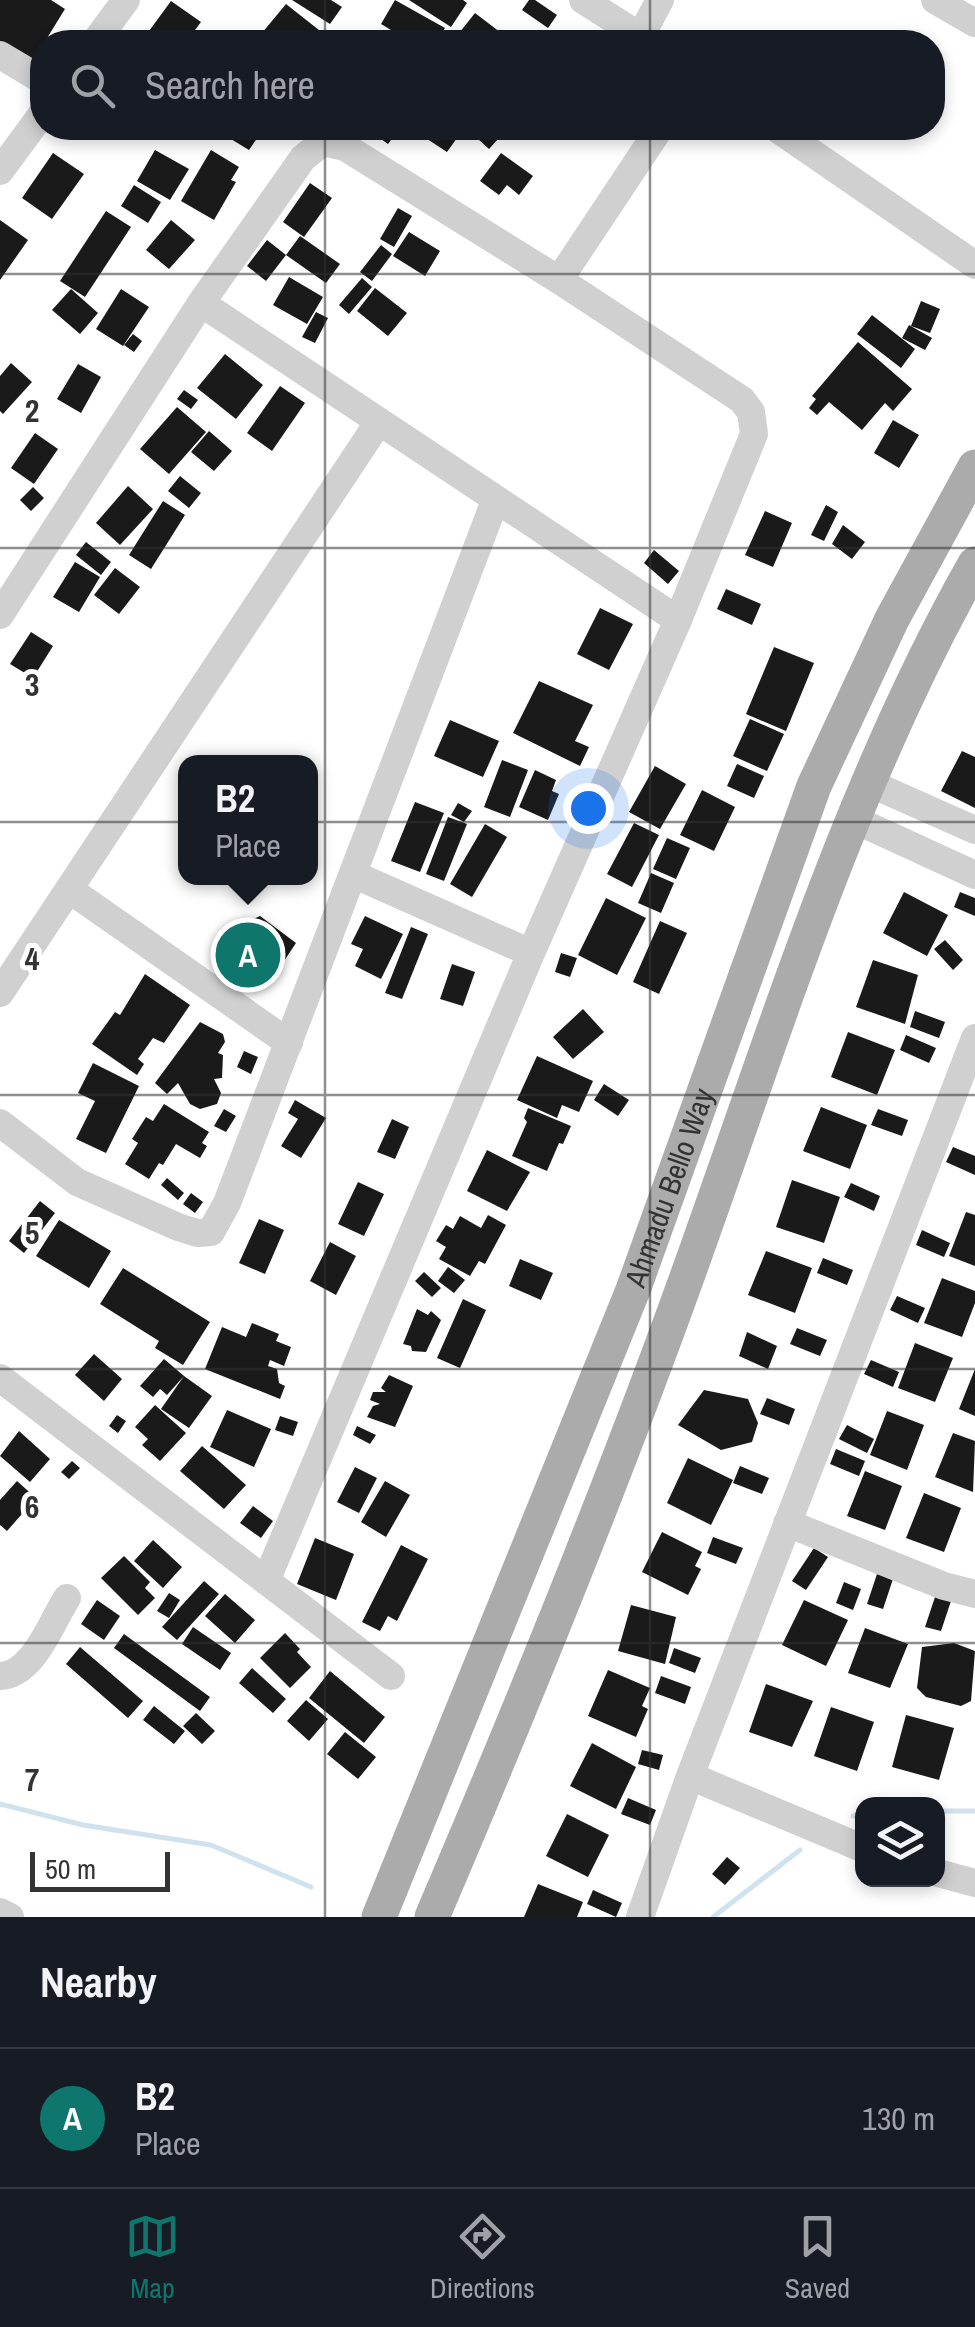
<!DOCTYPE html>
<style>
body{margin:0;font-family:"Archivo Narrow",sans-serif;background:#20242c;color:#f1f3f6}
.controls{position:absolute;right:30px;bottom:30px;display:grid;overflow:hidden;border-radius:20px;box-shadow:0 5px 15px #0003}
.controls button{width:90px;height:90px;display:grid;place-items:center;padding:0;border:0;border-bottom:2px solid #363941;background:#171b24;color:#f1f3f6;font:50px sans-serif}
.scale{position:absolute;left:30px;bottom:25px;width:140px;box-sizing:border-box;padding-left:10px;border:5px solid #333;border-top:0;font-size:28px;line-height:35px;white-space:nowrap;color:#333;-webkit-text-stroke:8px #fff;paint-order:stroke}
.you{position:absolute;left:588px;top:808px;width:35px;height:35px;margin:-25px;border:8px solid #fff;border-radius:50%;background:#1a73e8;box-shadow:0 0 0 15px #1a73e833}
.badge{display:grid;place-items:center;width:65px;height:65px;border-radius:50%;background:#0f766e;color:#fff;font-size:32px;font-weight:700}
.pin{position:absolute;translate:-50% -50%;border:5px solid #fff;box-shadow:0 2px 10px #0006}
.popup{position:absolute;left:178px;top:755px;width:140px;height:130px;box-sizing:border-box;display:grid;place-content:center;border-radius:20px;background:#171b24;filter:drop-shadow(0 2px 8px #0005);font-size:32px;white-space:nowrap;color:#9ea1a6}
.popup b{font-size:38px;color:#f1f3f6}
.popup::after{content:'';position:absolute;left:50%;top:100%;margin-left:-20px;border:20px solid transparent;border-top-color:#171b24}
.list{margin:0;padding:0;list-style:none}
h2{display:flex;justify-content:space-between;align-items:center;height:130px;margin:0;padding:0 40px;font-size:42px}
h2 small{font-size:32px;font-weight:400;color:#9ea1a6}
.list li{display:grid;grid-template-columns:65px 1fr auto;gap:30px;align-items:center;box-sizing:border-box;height:140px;padding:0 40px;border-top:2px solid #363941}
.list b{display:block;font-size:38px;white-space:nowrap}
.list p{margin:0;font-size:32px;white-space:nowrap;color:#9ea1a6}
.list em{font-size:32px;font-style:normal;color:#9ea1a6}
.icon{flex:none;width:55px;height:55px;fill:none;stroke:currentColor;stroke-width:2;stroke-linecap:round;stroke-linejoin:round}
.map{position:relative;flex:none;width:975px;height:1917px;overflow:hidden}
.search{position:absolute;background:#171b24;box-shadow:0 5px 15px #0003;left:30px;right:30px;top:30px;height:110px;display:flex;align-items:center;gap:25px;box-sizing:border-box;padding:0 35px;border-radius:40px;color:#9ea1a6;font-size:38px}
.sheet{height:270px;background:#171b24}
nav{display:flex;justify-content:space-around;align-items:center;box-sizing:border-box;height:140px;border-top:2px solid #363941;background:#171b24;font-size:28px;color:#9ea1a6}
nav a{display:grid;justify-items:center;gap:5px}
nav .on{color:#0f766e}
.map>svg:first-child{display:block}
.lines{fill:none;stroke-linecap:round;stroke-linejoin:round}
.stream{stroke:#cfe2ee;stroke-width:5}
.building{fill:#1a1a1a}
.minor{stroke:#d0d0d0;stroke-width:28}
.major{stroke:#ababab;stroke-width:35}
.grid{fill:none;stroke:#333;stroke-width:2.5;stroke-opacity:0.55}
.labels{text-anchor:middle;stroke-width:10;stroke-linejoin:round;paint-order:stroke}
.street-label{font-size:30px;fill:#333;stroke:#fff}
.grid-label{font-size:32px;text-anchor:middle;font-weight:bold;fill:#333;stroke:#fff;stroke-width:10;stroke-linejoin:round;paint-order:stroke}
</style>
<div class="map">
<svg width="975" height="1917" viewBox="0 0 975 1917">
<rect width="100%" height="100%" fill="#fff"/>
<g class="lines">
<path class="stream" d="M0,1804l83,21 128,20 100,42
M938,1811h37
M853,1816l9,-1
M713,1917l87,-67"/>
</g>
<path class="building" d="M0,0h51l14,9 -34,55 -31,-19z
M292,0h39l11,7 -12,17z
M395,0l50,28 -9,14h-25l-30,-18z
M409,0h54l4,3 -16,24z
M529,0h6l22,15 -9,13 -26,-18z
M171,1l30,21 -15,20h-45z
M286,4l38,30 -7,8h-43l-12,-9z
M475,13l38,29h-61z
M232,128h32l-15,22 -23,-14z
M378,128h22l-12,16 -14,-10z
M417,128h40l5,3 -15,21 -32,-21z
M469,128h39l-19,21 -22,-20z
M155,150l34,19 -19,31 -33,-19z
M211,150l28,17 -8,13 5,2 -22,38 -33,-19z
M53,153l31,21 -32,45 -30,-21z
M501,153l32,23 -14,19 -12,-10 -8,10 -19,-14z
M310,183l22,15 -28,39 -21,-15z
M134,185l27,17 -13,21 -27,-17z
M398,208l14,8 -18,31 -14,-8z
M106,211l25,16 -46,70 -25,-16z
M0,220l28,20 -28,40z
M171,220l24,20 -26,29 -23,-19z
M409,232l31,19 -15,25 -32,-20z
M300,236l40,28 -14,19 -40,-28z
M267,240l19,15 -20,26 -19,-15z
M381,245l11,9 -20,27 -12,-9z
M289,277l34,20 -16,27 -34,-19z
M362,278l10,9 -23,27 -10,-9z
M375,288l32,25 -19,23 -31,-25z
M71,289l27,24 -18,21 -28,-24z
M121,289l28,18 -26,39 -27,-17z
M921,301l19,8 -10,24 -19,-7z
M316,312l12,6 -13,25 -13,-6z
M872,315l43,34 -14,19 -44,-34z
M909,325l23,13 -7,12 -23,-12z
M133,334l9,7 -8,11 -10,-7z
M858,342l54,47 -19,22 -8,-8 -23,27 -33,-28 -12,13 -8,-7 7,-9 -4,-3z
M225,354l38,31 -27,34 -39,-31z
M11,363l21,19 -29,32 -3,-3v-35z
M78,364l23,13 -20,36 -24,-14z
M280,386l25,17 -33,48 -25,-18z
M184,390l14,10 -7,9 -14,-10z
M177,407l29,25 -37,42 -29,-25z
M893,420l26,15 -20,33 -25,-15z
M209,431l23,20 -18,20 -23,-19z
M35,433l23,16 -24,35 -23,-16z
M180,476l21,17 -12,15 -21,-17z
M128,486l25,23 -33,36 -24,-22z
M33,487l11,11 -13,13 -11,-11z
M163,501l22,14 -34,54 -22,-14z
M826,505l12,7 -14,29 -13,-6z
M765,511l27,12 -19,44 -28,-12z
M843,525l22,17 -13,17 -20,-15z
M86,542l25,20 -10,13 -25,-20z
M654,550l25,21 -11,13 -24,-21z
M75,562l25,15 -21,35 -26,-15z
M115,568l25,19 -21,27 -25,-19z
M726,589l35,15 -9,21 -35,-16z
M600,608l33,16 -24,46 -32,-16z
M31,632l22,14 -20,32 -23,-14z
M774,647l40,16 -28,68 -40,-17z
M539,681l54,24 -18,36 14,6 -9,19 -67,-33z
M750,719l34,15 -17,37 -34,-15z
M450,720l49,21 -16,36 -49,-21z
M962,751l13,6v51l-34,-17z
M502,760l26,10 -18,47 -26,-10z
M737,764l27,12 -10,22 -27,-12z
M655,766l31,18 -26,45 -31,-17z
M535,770l21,10 -4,11 7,3 -11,26 -29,-13z
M702,790l33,17 -21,44 -34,-16z
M415,802l29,11 -24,59 -29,-11z
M458,803l14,8 -8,11 -13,-7z
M448,817l19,7 -23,57 -18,-7z
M634,823l25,12 -27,52 -25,-13z
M485,824l22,13 -35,60 -22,-13z
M667,838l23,10 -14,31 -23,-10z
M651,873l23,10 -13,30 -23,-10z
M904,892l44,23 -21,41 -44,-23z
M960,892l15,6v18l-21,-9z
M606,898l40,20 -29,57 -39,-20z
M260,916l36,27 -12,18 -39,-27 2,-12z
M365,916l38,18 -22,45 -26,-13 8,-17 -12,-5z
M660,921l27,12 -28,61 -26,-12z
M411,927l17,7 -26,65 -17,-6z
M241,938l35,27 -9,7 -3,12 -33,-23 3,-12z
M945,940l18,20 -10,10 -19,-21z
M561,953l16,5 -7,19 -15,-5z
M873,960l45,15 -13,49 -49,-17z
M452,964l23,8 -12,34 -23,-7z
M145,974l45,31 -26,38 -11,-5 -15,21 6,5 -7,11 -45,-31 23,-32 5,3z
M583,1009l21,23 -31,27 -20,-22z
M915,1011l30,11 -6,16 -29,-11z
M200,1022l23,12 2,8 -7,11 5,2 -1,23 -8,1 7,14 -4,11 -17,5 -10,-5 -12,-21 -11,11 -12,-11z
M848,1032l47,18 -18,45 -46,-18z
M906,1035l30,13 -7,15 -29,-13z
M244,1051l14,6 -7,17 -14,-7z
M537,1056l56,25 -14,31 -17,-7 -5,13 -40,-18z
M93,1063l46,23 -33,67 -30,-14 19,-38 -17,-8z
M604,1084l25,16 -11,16 -24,-16z
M295,1100l31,18 -25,40 -20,-12 17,-27 -10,-6z
M164,1104l45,28 -7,11 5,3 -7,12 -24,-14 -13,21 -4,-2 -10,16 -24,-15 13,-21 -6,-4 14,-22 7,4z
M821,1107l46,18 -17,44 -47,-18z
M528,1108l43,18 -8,18 -4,-1 -12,28 -35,-15 15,-34 -3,-4z
M224,1109l12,7 -10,16 -12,-6z
M878,1109l30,11 -6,16 -31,-11z
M392,1119l17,8 -14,32 -18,-7z
M953,1147l22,9v19l-29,-13z
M487,1150l43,22 -23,39 -40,-20z
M167,1178l17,15 -6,7 -17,-15z
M792,1180l48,17 -16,46 -48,-16z
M358,1182l26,12 -20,42 -26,-12z
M851,1183l29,13 -6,15 -30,-14z
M191,1193l12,9 -8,11 -12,-9z
M40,1201l15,12 -31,40 -15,-12z
M966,1212l9,3v51l-26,-10z
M488,1215l18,10 -21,39 -6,-3 -9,15 -31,-17 7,-12 -10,-6 10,-16 7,4 7,-13 21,12z
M259,1219l25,11 -19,44 -26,-11z
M59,1220l52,31 -22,37 -53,-32z
M922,1230l28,13 -6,14 -28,-12z
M330,1242l26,14 -20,39 -26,-14z
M766,1251l46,17 -17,45 -47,-18z
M823,1258l30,12 -6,15 -30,-12z
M520,1259l33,14 -12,27 -32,-14z
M448,1267l17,13 -11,13 -16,-12z
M123,1268l87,54 -27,43 -28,-17 4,-7 -59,-37z
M424,1272l17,16 -9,9 -17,-16z
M942,1278l33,13v12l-13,34 -38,-14z
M897,1296l28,12 -7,15 -28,-13z
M463,1299l23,11 -26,58 -23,-10z
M417,1309l11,6 3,-4 10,9 -15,32 -14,-1 -1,-5 -8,-2z
M252,1323l27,11 -3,7 15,6 -7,19 -14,-6 -2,6 9,3 2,14 6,3 -5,13 -75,-30 17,-42 24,10z
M797,1328l30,12 -7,16 -30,-12z
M747,1332l30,14 -9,23 -29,-13z
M915,1343l38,15 -18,44 -37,-14z
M94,1354l28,25 -18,22 -29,-26z
M164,1359l20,17 -17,19 -7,-6 -7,8 -13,-11z
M871,1360l28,12 -6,15 -29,-13z
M975,1369v47l-16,-7z
M389,1375l24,11 -18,41 -28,-10 6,-11 7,-2 -10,-4 3,-8h13l-5,-4z
M184,1376l28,20 -23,32 -28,-19z
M704,1390l44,9 10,24 -6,19 -31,8 -43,-25z
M767,1398l28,11 -6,16 -29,-11z
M155,1405l31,28 -26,28 -18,-16 6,-6 -13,-12z
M227,1410l44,19 -17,38 -44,-20z
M887,1411l37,14 -17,45 -37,-15z
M117,1415l9,6 -8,12 -9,-7z
M280,1416l18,6 -5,14 -18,-6z
M847,1425l27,14 -7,14 -28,-14z
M357,1426l19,9 -6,9 -17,-9z
M19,1431l31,28 -20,23 -30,-26z
M953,1433l22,8 -2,51 -38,-15z
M202,1446l44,39 -22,24 -44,-38z
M836,1449l29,12 -6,15 -29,-12z
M688,1458l45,22 -22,45 -44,-22z
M72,1461l8,7 -11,11 -8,-7z
M740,1466l29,12 -7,16 -29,-11z
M355,1467l22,11 -18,35 -22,-11z
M865,1471l37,15 -17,44 -38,-14z
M17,1481l19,17 -29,33 -7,-6v-25z
M385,1481l25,14 -24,42 -25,-15z
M924,1493l37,15 -17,44 -38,-14z
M253,1506l20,15 -12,17 -21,-15z
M662,1532l40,20 -7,14 6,3 -13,26 -46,-23z
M713,1537l30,11 -7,16 -29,-11z
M315,1538l39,16 -18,46 -39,-16z
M153,1540l29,27 -19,21 -29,-27z
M401,1545l27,14 -31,62 -9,-5 -8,15 -18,-9z
M814,1548l14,9 -22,33 -14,-9z
M124,1556l26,26 -5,6 10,10 -17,17 -37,-37z
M877,1574l16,5 -10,30 -16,-5z
M204,1581l15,13 -42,46 -15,-13z
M844,1582l17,7 -8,21 -17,-7z
M169,1593l11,7 -11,18 -12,-7z
M225,1594l30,26 -20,23 -30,-27z
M935,1597l16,4 -10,30 -16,-4z
M97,1600l23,16 -16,24 -23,-16z
M804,1600l44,20 -22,46 -44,-21z
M631,1605l45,12 -11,47 -47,-13z
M193,1627l38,26 -11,17 -38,-26z
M865,1628l43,16 -18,44 -42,-15z
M285,1633l15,16 -3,3 14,15 -21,21 -30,-30z
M124,1634l86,63 -10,14 -86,-63z
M954,1643l21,8 -4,50 -10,5 -35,-9 -9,-9 5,-41z
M80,1647l63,54 -15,17 -62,-54z
M674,1648l27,10 -6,15 -26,-10z
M252,1668l34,31 -13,14 -34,-30z
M608,1670l42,18 -8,18 6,3 -12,28 -48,-21z
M330,1671l55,46 -21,26 -55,-45z
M661,1676l30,11 -6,17 -30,-11z
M766,1684l47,17 -21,46 -43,-15z
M306,1700l22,19 -19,22 -22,-20z
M154,1706l31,25 -11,13 -31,-24z
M831,1707l43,15 -17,49 -43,-15z
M196,1713l19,18 -13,13 -19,-18z
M906,1715l48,13 -15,52 -47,-13z
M345,1732l31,25 -18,22 -31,-25z
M592,1743l44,24 -20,42 -46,-23z
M642,1750l21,5 -4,15 -21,-6z
M628,1798l28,12 -6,15 -29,-11z
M567,1814l42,21 -21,42 -42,-21z
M727,1857l13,11 -15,17 -13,-11z
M538,1884l45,18 -6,15h-53z
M593,1890l29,13 -6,14 -29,-13z"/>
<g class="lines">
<path class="minor" d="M583,0l66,42
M935,0l40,23
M640,37l20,-37
M95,42l31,-42
M0,55l42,25
M776,128l199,137
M0,171l42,-57
M559,280l101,-152
M201,303l477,317
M0,615l201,-312 102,-145 20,-16 22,5 214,133 183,120 9,12 3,22 -76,186 -147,333 -265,628
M867,782l108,48
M851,818l124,57
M355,875l176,78
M70,890l219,153
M0,993l378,-570
M0,1123l77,59 101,45 19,6 14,-1 16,-29 268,-702
M0,1378l391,298
M787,1523l157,63 31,8
M0,1676c33,-1 51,-53 67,-78
M690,1776l172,72
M938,1873l37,10
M0,1912l10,5
M640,1917l50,-141 285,-738"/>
<g class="major">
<path id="s1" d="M379,1917l254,-627 181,-504 78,-167 83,-152"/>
<path d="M432,1917c94,-220 185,-443 265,-668 83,-232 156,-470 278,-685"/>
</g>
</g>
<path class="grid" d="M325,0v42M650,0v42M325,128v1789M650,128v1789M0,274h975M0,548h975M0,822h975M0,1095h975M0,1369h975M0,1643h975"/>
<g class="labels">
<g class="street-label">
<text dy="10" stroke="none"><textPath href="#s1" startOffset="785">Ahmadu Bello Way</textPath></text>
</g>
</g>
<g class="grid-label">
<text x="32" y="422">2</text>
<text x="32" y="696">3</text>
<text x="32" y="970">4</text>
<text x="32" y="1244">5</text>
<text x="32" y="1518">6</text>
<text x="32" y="1791">7</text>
</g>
</svg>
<div class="controls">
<button><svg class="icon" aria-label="layers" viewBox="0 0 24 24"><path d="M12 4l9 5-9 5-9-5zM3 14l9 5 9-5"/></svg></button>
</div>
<div class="scale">50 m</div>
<div class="you"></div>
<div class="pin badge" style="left:248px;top:955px">A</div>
<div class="popup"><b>B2</b>Place</div>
<div class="search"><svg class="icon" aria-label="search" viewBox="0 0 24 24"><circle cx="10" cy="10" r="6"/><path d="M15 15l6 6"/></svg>Search here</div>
</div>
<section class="sheet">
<h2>Nearby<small></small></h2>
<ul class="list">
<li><span class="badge">A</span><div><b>B2</b><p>Place</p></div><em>130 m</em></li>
</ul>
</section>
<nav>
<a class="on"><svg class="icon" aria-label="map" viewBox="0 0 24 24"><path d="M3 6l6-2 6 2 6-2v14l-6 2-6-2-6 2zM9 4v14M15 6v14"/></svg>Map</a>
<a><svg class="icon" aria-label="directions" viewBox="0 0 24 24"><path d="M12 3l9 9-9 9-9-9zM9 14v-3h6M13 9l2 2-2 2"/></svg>Directions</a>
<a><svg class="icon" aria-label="saved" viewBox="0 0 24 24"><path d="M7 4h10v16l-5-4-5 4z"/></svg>Saved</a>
</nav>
